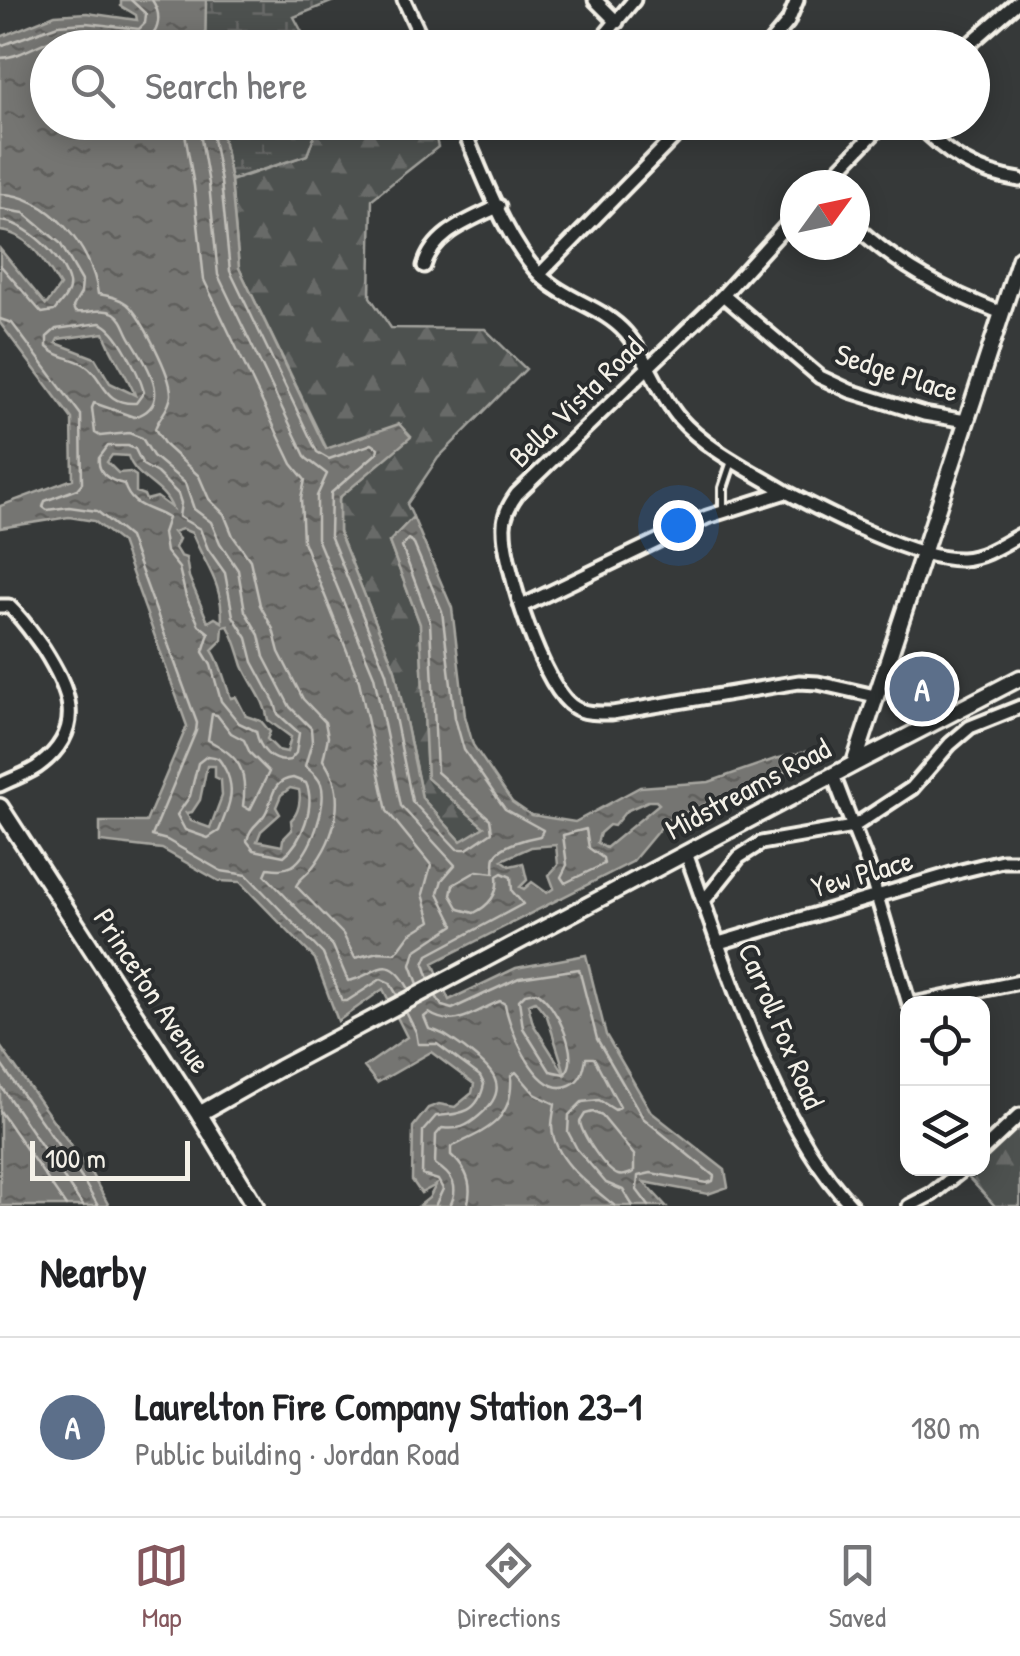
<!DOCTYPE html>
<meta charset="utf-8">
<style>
body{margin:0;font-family:"Patrick Hand",sans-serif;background:#f2f2f2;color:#202124}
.controls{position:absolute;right:30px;bottom:30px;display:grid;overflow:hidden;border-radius:20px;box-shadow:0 5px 25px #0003}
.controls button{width:90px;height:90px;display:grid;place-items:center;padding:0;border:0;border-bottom:2px solid #e0e0e0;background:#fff;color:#202124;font:50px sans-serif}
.compass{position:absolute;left:780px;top:170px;width:90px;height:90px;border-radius:50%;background:#fff;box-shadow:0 5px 25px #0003;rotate:57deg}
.scale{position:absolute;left:30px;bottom:25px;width:160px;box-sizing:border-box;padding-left:10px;border:5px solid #f4f1e8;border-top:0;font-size:28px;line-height:35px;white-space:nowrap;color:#f4f1e8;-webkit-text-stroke:8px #2a2d2e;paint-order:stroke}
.you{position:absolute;left:678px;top:525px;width:35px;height:35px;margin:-25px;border:8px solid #fff;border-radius:50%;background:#1a73e8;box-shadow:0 0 0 15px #1a73e833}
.badge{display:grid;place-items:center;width:65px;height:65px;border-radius:50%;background:#84575d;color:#fff;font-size:32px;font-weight:700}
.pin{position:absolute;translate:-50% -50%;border:5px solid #fff;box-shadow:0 2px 10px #0006}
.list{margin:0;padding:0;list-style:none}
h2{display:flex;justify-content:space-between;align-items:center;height:130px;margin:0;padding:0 40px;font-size:42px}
h2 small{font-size:32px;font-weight:400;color:#757577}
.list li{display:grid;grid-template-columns:65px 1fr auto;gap:30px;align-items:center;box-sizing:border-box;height:180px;padding:0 40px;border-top:2px solid #e0e0e0}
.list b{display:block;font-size:38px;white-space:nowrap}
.list p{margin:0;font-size:32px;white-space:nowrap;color:#757577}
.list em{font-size:32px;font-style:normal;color:#757577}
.icon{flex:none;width:55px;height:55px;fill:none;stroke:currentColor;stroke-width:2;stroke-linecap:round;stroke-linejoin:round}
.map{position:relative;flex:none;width:1020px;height:1206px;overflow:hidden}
.search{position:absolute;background:#fff;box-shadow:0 5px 25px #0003;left:30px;right:30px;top:30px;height:110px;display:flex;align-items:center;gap:25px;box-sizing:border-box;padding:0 35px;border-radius:55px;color:#757577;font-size:38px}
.sheet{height:310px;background:#fff}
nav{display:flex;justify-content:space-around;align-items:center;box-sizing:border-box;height:140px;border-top:2px solid #e0e0e0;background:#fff;font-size:28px;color:#757577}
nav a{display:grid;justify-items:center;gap:5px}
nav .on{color:#84575d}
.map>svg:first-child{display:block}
.forest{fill:url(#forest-firs);stroke:#a1a19c;stroke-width:2.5}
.wetland{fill:url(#wetland-marsh);stroke:#a1a19c;stroke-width:2.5}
.water{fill:url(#water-ripples);stroke:#a8a7a1;stroke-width:2.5;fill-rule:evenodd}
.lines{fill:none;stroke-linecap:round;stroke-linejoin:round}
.shore{stroke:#c1bfb9;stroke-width:2.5}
.service-casing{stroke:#f4f1e8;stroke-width:14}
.minor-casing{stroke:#f4f1e8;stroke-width:19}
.tertiary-casing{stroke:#f4f1e8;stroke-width:21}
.secondary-casing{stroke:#f4f1e8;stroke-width:22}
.service{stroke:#2a2d2e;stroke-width:6}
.minor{stroke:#2a2d2e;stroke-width:11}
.tertiary{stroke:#2a2d2e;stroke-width:14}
.secondary{stroke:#2a2d2e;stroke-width:15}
.labels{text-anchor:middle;stroke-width:8;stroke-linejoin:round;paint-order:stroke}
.street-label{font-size:30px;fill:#f4f1e8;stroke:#2a2d2e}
</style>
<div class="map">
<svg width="1020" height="1206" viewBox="0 0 1020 1206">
<defs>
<pattern id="forest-firs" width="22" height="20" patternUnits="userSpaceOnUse" patternTransform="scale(2.5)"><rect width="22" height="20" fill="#4e514f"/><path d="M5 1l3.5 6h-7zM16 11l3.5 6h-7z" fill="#686a68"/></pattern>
<pattern id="wetland-marsh" width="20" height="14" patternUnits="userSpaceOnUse" patternTransform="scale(2.5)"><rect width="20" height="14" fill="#4e514f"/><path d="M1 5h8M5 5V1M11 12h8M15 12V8" fill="none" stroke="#686a68"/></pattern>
<pattern id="water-ripples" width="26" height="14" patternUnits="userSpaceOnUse" patternTransform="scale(2.5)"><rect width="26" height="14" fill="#757572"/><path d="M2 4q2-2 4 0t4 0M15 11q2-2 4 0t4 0" fill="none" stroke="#5f5e5c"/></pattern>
</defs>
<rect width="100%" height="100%" fill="#363939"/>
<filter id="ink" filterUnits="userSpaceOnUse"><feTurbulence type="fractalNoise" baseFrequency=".01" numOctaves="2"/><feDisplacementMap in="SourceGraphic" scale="20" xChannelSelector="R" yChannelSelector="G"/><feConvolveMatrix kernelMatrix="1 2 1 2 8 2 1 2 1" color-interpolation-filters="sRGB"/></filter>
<g filter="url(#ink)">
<path class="forest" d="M319,123h113l6,24 -66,52 -2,98 21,31 94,1 41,40 -88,89 -31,46 6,13 -24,25 31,82 7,154 58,50 -24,13 -39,-43 -27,-128 -56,-138v-34l60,-73 -72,24 -88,-181 -8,-87 76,-26z
M1020,1121v85h-25l-29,-31 6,-6 10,-1 1,-10z"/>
<path class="wetland" d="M206,0h130l-42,17 16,30 -105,1z
M220,123h99l-12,32 -76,25z"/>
<path class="water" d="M121,0h85l-1,47 -157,1v74l172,1 11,58 8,87 87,181 73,-25 12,13 -72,61v34l56,138 27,128 39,43 23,-14 -57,-49 -7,-154 -31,-82 24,-25 39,91 13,108 8,29 39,57 19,13 44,7 65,-35 69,-5 66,-23 47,-11 2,8 -157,64 -35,42 -199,101 16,37 67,-32 70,-13 20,80 45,77 74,58 3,17 -20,7 -64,-12 22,24h-247l10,-8 7,-13 -15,8 -9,-13 1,-53 15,-19 11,-4 16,3 17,-14 2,-9 -43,-32 -54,31 -13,-16 43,-30 -24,-48 -45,32 -23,-62 -75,-77 -21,-1 -57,-32 -62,-7v-20h46l41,-96 -66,-184 -27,-21 -25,-4 -69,11v-22l73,-27 -1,-60 -72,-96v-74l46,56 14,-19c-14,-22 -31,-53 -60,-55v-194l55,-22 32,-2 50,7 -1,-5 -15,-9zM104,333c7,22 22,39 31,62l-25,-12 -15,-25 -39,-15 2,-4zM112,455l16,1c7,23 36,29 44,52l-15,-11 -11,3 -2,-5 -8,-3v-16l-6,-4 -12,1 -11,-11zM182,529l10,4c14,35 30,47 30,89l-7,-4 -7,4 -19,-45 -3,-19 -6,-2 -5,-8 4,-9 -6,-7zM228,626c8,14 10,25 15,40 8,19 22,33 25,54l23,17 -4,15 -9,-2 -11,-11 3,-7 -9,-11 -15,-5 -10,-19 -5,1c-7,-17 -9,-33 -19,-48l10,-10 1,-13zM207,766h8v11l6,3 1,16 -12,32 -19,-7 -5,-8 6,-1 8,-12zM290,788l9,2c2,9 0,23 -8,30l1,10 -9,9 -1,7 -25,-5 4,-10 19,-17 -4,-7 5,-12zM648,801h8l3,3 -53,44 -9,-5 3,-10 9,-8 5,1 12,-15zM556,845l2,20 -9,10 5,13 -7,5 -15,-11 -8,7 -4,-2 7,-7 -4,-17 -13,3 -8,-6 29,-13zM535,1001l12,15 19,60 -33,-52 -5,-20z
M0,1046l92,129 17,31h-109z"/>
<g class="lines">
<path class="shore" d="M0,46l58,-21 28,-2 53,6 6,-6 1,-9 -15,-14
M0,58c21,-1 39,-15 59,-21 27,-6 52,9 78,5 23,-3 26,-26 15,-42
M198,122l11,62 9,91 88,183 21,16 -10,22v42l57,138 27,130 54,59 -13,15 -4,13 16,32 -39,26 -4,14 7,19
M210,122l11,60 9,89 87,181 12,7 43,-15 6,4 -1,5 -46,40 -1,42 56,138 26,128 45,48h10l25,-17 -2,-13 -53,-47 -7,-150 -28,-75 6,-8 5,3 29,69 13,107 9,32 41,59 38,21 -3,6c-11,2 -41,9 -45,21 -2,5 0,11 -1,16l-17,-2 -24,14 -2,10 8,14 15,4c16,-8 25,-20 23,-37l5,-3 9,4 1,14 11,13 -95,51 -4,9 5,15
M0,194c48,0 93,54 98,100 10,2 20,3 29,10 14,12 45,72 44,91 -1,14 -13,23 -16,34l10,16 34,31 10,23 15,15 9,22 17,24 10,45 13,24 6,23 24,47 22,23 3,15 -5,23c25,34 13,78 -12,109 -5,7 -11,9 -15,17l47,48 12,24 23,-6 18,1 14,-19 21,-13 -8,-27 8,-29 -44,-54 -28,-130 -56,-140 -2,-43 4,-18 -13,-16 -88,-184 -10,-94 -11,-64
M0,209l24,4 36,30 22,38 -1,12 -8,14 2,5c12,2 27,-5 39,1 10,6 11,17 17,26 14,23 45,66 3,78l-40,-14 -2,5 3,25 5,3 29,-3 13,5 11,18 32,27 9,26 17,13 9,21 18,27 7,41 14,24 5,22 26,50 21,21 1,14 -7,24c6,5 13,10 16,18 7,20 -10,71 -29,82 -8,4 -16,3 -24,2l-3,7 68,71 15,35c27,-4 39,-33 61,8
M0,221c25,0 64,37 69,62 2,10 -9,21 -15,28l-12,2 -42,-48
M0,319l12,4 69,92 1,68 -5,6 -32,12 -2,6 4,3 22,-3 28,4 32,26 68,186 -1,8 -44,105 15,4 54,31 26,4 76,79 19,47h5l34,-22 9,4 7,12
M100,323c17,4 39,51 44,69l-8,11c-34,2 -31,-25 -51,-38 -13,-8 -27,-7 -38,-18v-10l9,-8z
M108,446h20l7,3 8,16 14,8 21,21 3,9 -2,14 21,12 8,20 17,24 8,43 14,22 6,24 22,41 3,11 21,19 -3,20 -6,7c-19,4 -31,-12 -34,-29l-17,-8 -18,-22 -10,-36 -8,-13 6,-19 -10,-8 -13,-28 -7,-29 -13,-16 -3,-19 5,-15c-18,-11 -37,-10 -44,-34 -13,-3 -27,-10 -25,-26z
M212,714l5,1 14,18 13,7 6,13 19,19 -19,38 -7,-4c5,-37 -4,-50 -35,-66z
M207,756c13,1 12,3 18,13 12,22 3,39 -6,62l-11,7 -23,-8 -8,-15 13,-19 8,-33z
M293,778l13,5c10,22 -4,59 -22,73l-30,-6 -7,-9c3,-15 11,-16 18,-27 9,-15 5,-33 28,-36z
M586,829l3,19 14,10 1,6 -39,19 -4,-6 6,-12 -4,-30z
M536,992c19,9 47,68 28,82l-14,-3 -27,-43 -4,-28 6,-6z
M436,996l6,10 10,3 67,-31 60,-9 18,70 46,79 71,58 -1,5 -6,2 -56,-10 -13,3 -1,14 12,16
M406,1012l10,20 2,12h19l43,32 4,8c-6,30 -24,30 -48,32l-13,15 -1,44 16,5 5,9 -8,17
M0,1063l83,117 15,26
M0,1085l83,121
M0,1111l66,95
M593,1112l9,4 32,39v17c-5,2 -10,5 -16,3 -12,-4 -36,-40 -38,-53l5,-8z
M450,1206c10,-20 2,-31 -15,-42l1,-29 6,-7c17,2 24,-1 37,-12 35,-29 12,-47 -15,-68 -12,-8 -21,-16 -35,-19l-5,-12 5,-4c26,17 47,-2 71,-12l5,3c4,24 32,96 65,81 12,-5 14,-16 16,-27h8l26,49 -5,3 -16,-10 -17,2 -13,13 -1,17 9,17 29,34 17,7 10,16
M467,1206c7,-21 0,-37 -16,-51v-8c33,-16 63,-25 60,-71l5,-4 19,22 20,10c-1,7 -3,15 -3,23 2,34 40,60 63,79"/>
<g class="service-casing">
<path id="service" d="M723,511v-23l9,-27"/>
</g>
<g class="minor-casing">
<path id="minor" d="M404,0l22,48
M595,0l22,22
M586,48l19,-13 29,-35
M766,48l22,-26 9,-22
M965,48l55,-48
M460,122c22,48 45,120 83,156 25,23 60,29 83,55 22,25 31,59 53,85 28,32 71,52 107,74
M916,122c31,33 59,51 104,58
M824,185l61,-63
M795,216l-72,79 -206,199c-8,11 -14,22 -13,36 0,36 39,158 70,177 10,7 26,6 38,6l187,-31 19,1 57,13
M855,226c45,41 90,65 147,87
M424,266c10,-34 45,-45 75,-60
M540,274l149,-152
M723,295l97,82 30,14 74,23 42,7
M0,606h9c14,13 23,27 34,42 26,41 44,80 -2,116 -10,9 -28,14 -41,21
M522,606l185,-89 79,-25c40,21 132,69 176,67 21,-1 40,-14 58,-24
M833,775l35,91 41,138
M686,853c39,107 87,271 166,353
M703,902l36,-45 22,-14 92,-16 59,-39 38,-44 20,-17 50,-20
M719,943l242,-72 41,-10h18
M913,1004l107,-22
M982,1151l38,-36
M909,1206l23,-12 33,-26"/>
</g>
<g class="tertiary-casing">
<path id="tertiary" d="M854,764l166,-86
M199,1114l81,-46 574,-304 166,-506"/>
</g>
<g class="secondary-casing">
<path id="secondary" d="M0,807l199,307 56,92"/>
</g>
<use href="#service" class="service"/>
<use href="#minor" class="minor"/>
<use href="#tertiary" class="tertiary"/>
<use href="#secondary" class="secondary"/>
</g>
</g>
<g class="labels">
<g class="street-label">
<text transform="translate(897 373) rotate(18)" y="10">Sedge Place</text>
<text transform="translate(576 402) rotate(-44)" y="10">Bella Vista Road</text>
<text transform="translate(748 789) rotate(-28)" y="10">Midstreams Road</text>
<text transform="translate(862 874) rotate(-16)" y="10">Yew Place</text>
<text transform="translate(152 991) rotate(57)" y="10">Princeton Avenue</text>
<text transform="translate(781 1026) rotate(67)" y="10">Carroll Fox Road</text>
</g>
</g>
</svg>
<div class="controls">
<button><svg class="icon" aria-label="locate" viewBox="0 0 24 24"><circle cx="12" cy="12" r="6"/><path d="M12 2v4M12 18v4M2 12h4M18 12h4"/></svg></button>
<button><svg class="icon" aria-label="layers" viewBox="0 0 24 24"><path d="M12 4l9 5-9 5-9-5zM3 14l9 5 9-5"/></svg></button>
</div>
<svg class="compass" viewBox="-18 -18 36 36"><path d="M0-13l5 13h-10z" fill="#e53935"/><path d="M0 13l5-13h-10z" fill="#757577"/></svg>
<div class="scale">100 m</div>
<div class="you"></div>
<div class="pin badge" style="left:922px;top:689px;background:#5c6f8a">A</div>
<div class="search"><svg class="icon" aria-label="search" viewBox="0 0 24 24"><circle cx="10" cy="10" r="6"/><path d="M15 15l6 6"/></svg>Search here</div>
</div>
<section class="sheet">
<h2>Nearby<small></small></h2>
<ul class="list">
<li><span class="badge" style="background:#5c6f8a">A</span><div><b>Laurelton Fire Company Station 23-1</b><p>Public building · Jordan Road</p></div><em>180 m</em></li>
</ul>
</section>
<nav>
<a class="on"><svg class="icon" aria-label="map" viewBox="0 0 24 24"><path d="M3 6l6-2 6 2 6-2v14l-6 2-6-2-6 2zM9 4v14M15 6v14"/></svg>Map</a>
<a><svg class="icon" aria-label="directions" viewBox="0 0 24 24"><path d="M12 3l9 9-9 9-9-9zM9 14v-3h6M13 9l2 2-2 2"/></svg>Directions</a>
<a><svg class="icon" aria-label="saved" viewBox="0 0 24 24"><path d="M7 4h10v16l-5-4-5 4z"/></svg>Saved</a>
</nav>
